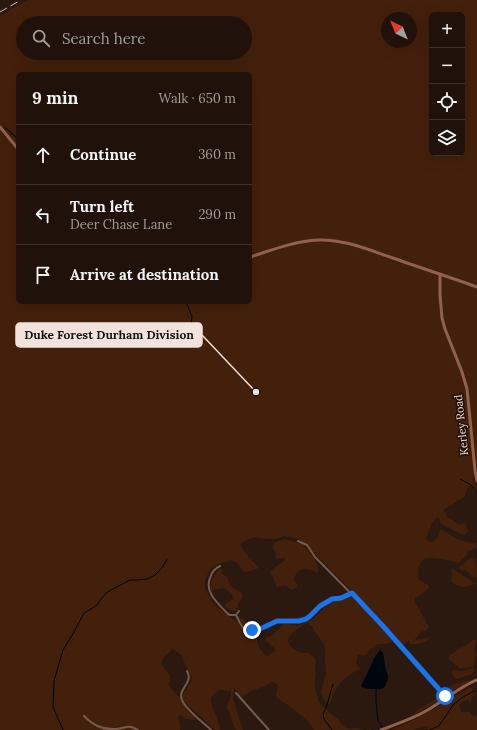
<!DOCTYPE html>
<meta charset="utf-8">
<style>
body{margin:0;font-family:Lora,serif;background:#2d2018;color:#f1f3f6}
.controls{position:absolute;right:12px;top:12px;display:grid;overflow:hidden;border-radius:6px;box-shadow:0 4px 16px #0002}
.controls button{width:36px;height:36px;display:grid;place-items:center;padding:0;border:0;border-bottom:1px solid #3d322b;background:#20120a;color:#f1f3f6;font:20px sans-serif}
.compass{position:absolute;left:381px;top:12px;width:36px;height:36px;border-radius:50%;background:#20120a;box-shadow:0 4px 16px #0002;rotate:317deg}
.stop{position:absolute;width:12px;height:12px;margin:-9px;border:3px solid #1a73e8;border-radius:50%;background:#fff}
.stop.end{background:#1a73e8;border-color:#fff;box-shadow:0 1px 4px #0008}
.list{margin:0;padding:0;list-style:none}
h2{display:flex;justify-content:space-between;align-items:center;height:52px;margin:0;padding:0 16px;font-size:17px}
h2 small{font-size:13px;font-weight:400;color:#a29e9c}
.list li{display:grid;grid-template-columns:26px 1fr auto;gap:12px;align-items:center;box-sizing:border-box;height:60px;padding:0 16px;border-top:1px solid #3d322b}
.list b{display:block;font-size:15px;white-space:nowrap}
.list p{margin:0;font-size:13px;white-space:nowrap;color:#a29e9c}
.list em{font-size:13px;font-style:normal;color:#a29e9c}
.icon{flex:none;width:22px;height:22px;fill:none;stroke:currentColor;stroke-width:2;stroke-linecap:round;stroke-linejoin:round}
.map{position:relative;flex:none;width:477px;height:730px;overflow:hidden}
.search{position:absolute;background:#20120a;box-shadow:0 4px 16px #0002;left:16px;top:16px;width:236px;height:44px;display:flex;align-items:center;gap:10px;box-sizing:border-box;padding:0 14px;border-radius:22px;color:#a29e9c;font-size:15px}
.panel{position:absolute;background:#20120a;box-shadow:0 4px 16px #0002;left:16px;top:72px;width:236px;height:232px;border-radius:6px}
.map>svg:first-child{display:block}
.green{fill:#43200b;fill-rule:evenodd}
.water{fill:#00060d}
.lines{fill:none;stroke-linecap:round;stroke-linejoin:round}
.stream{stroke:#00060d;stroke-width:1}
.street{stroke:#725c50;stroke-width:2}
.secondary{stroke:#90614e;stroke-width:3}
.rail{stroke:#d0c1b9;stroke-width:1;stroke-dasharray:8 4;stroke-linecap:butt}
.route{stroke:#1a73e8;stroke-width:5}
.labels{text-anchor:middle;stroke-width:3;stroke-linejoin:round;paint-order:stroke}
.street-label{font-size:11px;fill:#f1e3dc;stroke:#210f06}
.leader{fill:none;stroke:#f1e3dc;stroke-width:1.5}
.callout-dot{fill:#f1e3dc;stroke:#210f06;stroke-width:1.5}
.callout{fill:#f1e3dc;stroke:#f1e3dc;stroke-width:1.5}
.callout-label{font-size:12px;text-anchor:middle;font-weight:bold;fill:#111}
</style>
<div class="map">
<svg width="477" height="730" viewBox="0 0 477 730">
<rect width="100%" height="100%" fill="#2b180e"/>
<path class="green" d="M28,0h449v475l-4,4 4,10 -1,2 -2,1 -3,-7c-10,7 0,12 -13,15 -4,5 -10,6 -14,10l3,7 6,3 6,5 6,-2 2,4 1,4 -4,4c-8,-4 -16,-7 -24,-12v-4l-2,-2c-8,5 -8,14 -12,22l3,3h3l5,-4 3,-8h2l15,9 8,3 11,1v5l-9,4 -1,4 -8,7c-7,-2 -13,-4 -19,-4 -3,0 -7,-2 -10,-1 -10,0 -12,12 -11,20l3,3 7,4 1,2c-4,7 -8,7 -14,11v4l14,25 -2,3 -6,2 -6,7 1,1 8,-1 5,-2 1,1c-5,5 -13,7 -20,6l-1,-4 -6,5 -6,-4 -14,-19 -13,-14 -10,-7 -7,-9 -37,-37 -11,-12 -6,-4 -15,-3 -9,3h-8l-12,-2 -10,4 -5,4 7,10 12,13c-6,2 -10,5 -16,3l-7,-9 -6,-2 -3,2 -6,1 -11,6 -5,12v7l6,12 3,4 24,19 6,7 12,7 4,12 7,7 9,-6 -10,-10v-2l7,-3 12,-12 12,3 13,-5 4,-3 10,-10 12,-9h6l8,-3 2,1 6,7 5,3 30,35c-2,0 -4,2 -6,2 -5,0 -9,-1 -13,2 -9,5 -3,11 -16,9l-2,9 5,5c-10,4 -21,11 -25,21 -3,5 -3,10 -7,14l-5,-3 -3,-8 5,-20 -1,-12v-15l-8,-12 -4,-5v-2l-6,-4c-5,2 -18,11 -19,17 0,6 9,12 14,13 2,0 5,0 7,0l6,5 1,2 -1,8 1,4 -1,4v12l3,12 3,5 17,14 5,6 3,3 3,1 6,-1 10,2 6,-1v1h-57c-6,-13 -25,-24 -37,-32l-1,-2 2,-10 -1,-2 -5,-2 -7,4 -14,5 -10,6 -6,-8 -1,1v5l-1,5 10,30h-7c-3,-5 -4,-11 -6,-16 -1,-1 -3,-6 -3,-7 0,-4 5,-8 4,-16l-12,-1c-11,7 -9,11 -5,21 3,6 5,13 6,19h-5l-31,-28 -2,-6c3,-6 9,-11 10,-18l-7,-14 -4,-9 -8,-6 -10,9 -2,6 9,12 1,3 -3,6 12,13 2,5 15,16 -2,1 -8,-1 -7,-4 -2,2v1l2,5v7h-180v-714l8,-4 3,-3zM432,15h30v138h-30zM387,18h24v24h-24zM23,23h222v30h-222zM18,74h232v228h-232z
M284,539l18,5 13,15c0,5 6,9 2,14 -9,-5 -18,-7 -23,5l1,4 3,4 -2,2 -5,2 -6,-5 -8,2 -7,-15 4,-4 10,-7 1,-1 -1,-2 -8,1v-5l-3,-6 1,-5z
M473,557l3,2 1,19 -4,-1 -6,-6 -6,-1 -2,-3 4,-2 4,-4z
M451,568c8,5 17,10 24,16 -9,4 -19,4 -25,-4l2,-2z
M220,569h2v4l5,4c2,9 8,13 15,16v6c-6,4 -2,8 -7,12h-4l-6,-5v-2l8,-5v-2l-3,-5 -7,-4 -12,2c-2,-9 3,-15 9,-21z
M239,616c2,3 4,2 6,4 3,2 3,4 7,6l2,-1 3,1h3l1,1c-11,4 -19,0 -22,-10z
M474,639l2,2v1l-2,8 2,3 -2,13 -9,2h-6l-10,-9v-3l10,-7 8,-4z
M473,668l2,2 -4,5c-5,0 -9,3 -14,4 -3,-2 -5,-4 -5,-8l2,-1 7,1z
M468,680l1,1 -2,2 -15,8 -2,3 -3,1 -3,-5 10,-6 8,-2z
M470,687l2,1 2,7v1l-2,1 -1,5h-2v-2h-4l-6,4 2,8h9l2,3 4,1 1,3v11h-49l-1,-4 -15,4h-22c29,-11 54,-27 80,-43z
M442,694l2,3 -4,3 -27,15c5,-7 21,-14 29,-21z"/>
<path class="water" d="M380,650l3,3 2,11v2l3,10v3l-3,8 -3,2h-13l-5,-1 -3,-2 12,-25v-1z"/>
<g class="lines">
<path class="stream" d="M5,128l2,1 11,10
M186,302l6,14 -1,10
M460,479l11,6 6,7
M376,689v13l2,19 4,6
M63,730l-10,-23 1,-26 9,-31 11,-18 10,-19 12,-7 10,-13 5,-3 19,-10h8l9,-1 8,-4 7,-7 5,-9
M332,730l-8,-11 -1,-5 4,-9 6,-21
M429,730l10,-4 14,-21 10,-8 11,-6"/>
<path class="street" d="M298,541l9,4 8,12 67,68 24,28 35,37 5,8
M220,566c-6,3 -8,6 -10,12 -6,15 9,26 18,36l2,1h6
M239,611l-3,4 4,8 4,6 3,1h10l20,-9h22l6,-2 5,-3 10,-9 12,-8 9,-2 11,-4
M187,671c7,12 -10,18 -5,29 3,9 22,23 29,30
M236,693l33,37
M84,716c9,9 18,14 32,13 10,-1 12,-5 22,1"/>
<path class="secondary" d="M0,127l18,22
M250,257c22,-7 45,-16 68,-17 26,-1 51,10 75,18 28,10 56,19 84,29
M440,274v21l2,23 3,11 17,43 5,17 8,81 2,11
M381,730c15,-6 31,-11 45,-19 16,-9 35,-25 51,-31"/>
<path class="rail" d="M0,12l21,-12"/>
</g>
<g class="lines">
<path class="route" d="M252,630l8,-1 17,-8h22l7,-2 4,-3 10,-10 12,-7 9,-1 11,-5 30,32 63,71"/>
</g>
<g class="labels">
<g class="street-label">
<text transform="translate(461 425) rotate(-96)" y="4">Kerley Road</text>
</g>
</g>
<path class="leader" d="M256 392L202 335"/>
<circle class="callout-dot" cx="256" cy="392" r="4"/>
<rect class="callout" x="16" y="323" width="186" height="24" rx="4"/>
<g class="callout-label">
<text x="109" y="339">Duke Forest Durham Division</text>
</g>
</svg>
<div class="controls">
<button>+</button>
<button>−</button>
<button><svg class="icon" aria-label="locate" viewBox="0 0 24 24"><circle cx="12" cy="12" r="6"/><path d="M12 2v4M12 18v4M2 12h4M18 12h4"/></svg></button>
<button><svg class="icon" aria-label="layers" viewBox="0 0 24 24"><path d="M12 4l9 5-9 5-9-5zM3 14l9 5 9-5"/></svg></button>
</div>
<svg class="compass" viewBox="-18 -18 36 36"><path d="M0-13l5 13h-10z" fill="#e53935"/><path d="M0 13l5-13h-10z" fill="#a29e9c"/></svg>
<div class="stop" style="left:445px;top:696px"></div>
<div class="stop end" style="left:252px;top:630px"></div>
<div class="search"><svg class="icon" aria-label="search" viewBox="0 0 24 24"><circle cx="10" cy="10" r="6"/><path d="M15 15l6 6"/></svg>Search here</div>
<section class="panel">
<h2>9 min<small>Walk · 650 m</small></h2>
<ul class="list">
<li><svg class="icon" aria-label="ahead" viewBox="0 0 24 24"><path d="M12 20V5M6 11l6-6 6 6"/></svg><div><b>Continue</b></div><em>360 m</em></li>
<li><svg class="icon" aria-label="left" viewBox="0 0 24 24"><path d="M17 20v-9H6M10 6l-5 5 5 5"/></svg><div><b>Turn left</b><p>Deer Chase Lane</p></div><em>290 m</em></li>
<li><svg class="icon" aria-label="arrive" viewBox="0 0 24 24"><path d="M6 21V4h12l-3 4 3 4H6"/></svg><div><b>Arrive at destination</b></div></li>
</ul>
</section>
</div>
